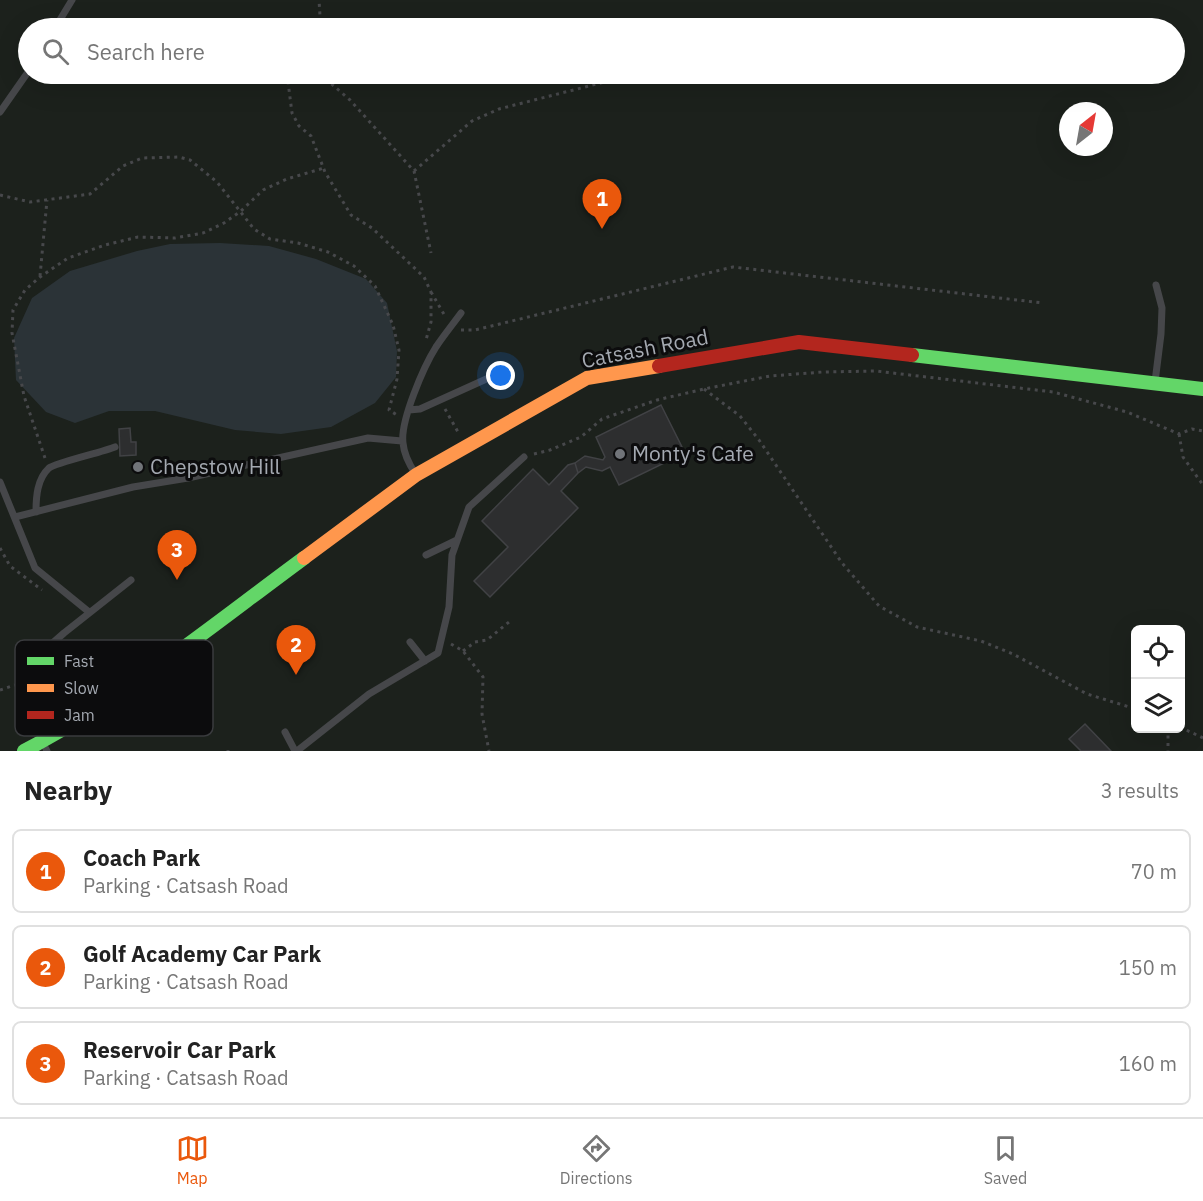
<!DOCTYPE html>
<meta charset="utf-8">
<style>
body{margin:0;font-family:"IBM Plex Sans",sans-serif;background:#f2f2f2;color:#222}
.controls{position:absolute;right:18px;bottom:18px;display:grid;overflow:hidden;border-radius:9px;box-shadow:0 6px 24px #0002}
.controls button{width:54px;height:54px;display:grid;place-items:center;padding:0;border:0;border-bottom:2px solid #e0e0e0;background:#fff;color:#222;font:30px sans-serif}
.compass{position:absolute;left:1059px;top:102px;width:54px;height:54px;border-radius:50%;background:#fff;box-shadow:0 6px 24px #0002;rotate:31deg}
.you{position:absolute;left:501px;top:376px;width:21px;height:21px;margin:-15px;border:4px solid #fff;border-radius:50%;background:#1a73e8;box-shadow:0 0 0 9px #1a73e833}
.badge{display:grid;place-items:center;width:39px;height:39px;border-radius:50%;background:#ea580c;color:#fff;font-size:20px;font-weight:700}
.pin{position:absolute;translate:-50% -50px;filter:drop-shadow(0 2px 3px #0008)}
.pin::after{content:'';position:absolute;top:32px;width:21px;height:18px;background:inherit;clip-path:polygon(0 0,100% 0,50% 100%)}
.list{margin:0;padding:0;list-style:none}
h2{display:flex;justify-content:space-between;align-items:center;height:78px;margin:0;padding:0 24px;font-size:26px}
h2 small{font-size:20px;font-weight:400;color:#767676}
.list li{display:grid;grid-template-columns:39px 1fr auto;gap:18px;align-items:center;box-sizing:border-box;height:84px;margin:0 12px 12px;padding:0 12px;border:2px solid #e0e0e0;border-radius:9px}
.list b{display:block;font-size:22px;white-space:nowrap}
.list p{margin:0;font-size:20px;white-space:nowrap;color:#767676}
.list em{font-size:20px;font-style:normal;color:#767676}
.icon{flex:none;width:33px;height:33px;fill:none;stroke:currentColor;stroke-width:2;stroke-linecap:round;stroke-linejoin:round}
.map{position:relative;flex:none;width:1203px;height:751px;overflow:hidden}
.search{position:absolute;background:#fff;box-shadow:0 6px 24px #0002;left:18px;right:18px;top:18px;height:66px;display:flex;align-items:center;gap:15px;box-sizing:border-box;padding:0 21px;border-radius:33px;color:#767676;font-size:22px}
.sheet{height:366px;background:#fff}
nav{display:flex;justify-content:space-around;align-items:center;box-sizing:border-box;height:84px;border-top:2px solid #e0e0e0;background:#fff;font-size:16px;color:#767676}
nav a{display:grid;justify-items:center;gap:3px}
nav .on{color:#ea580c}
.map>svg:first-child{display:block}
.green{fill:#1c211c;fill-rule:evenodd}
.water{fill:#2b3337}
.building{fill:#2d2e2f;stroke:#414245;stroke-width:1.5}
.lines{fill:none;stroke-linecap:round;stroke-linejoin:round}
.path{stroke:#47484b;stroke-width:3;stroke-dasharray:3 4.5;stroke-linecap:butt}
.lane{stroke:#46474a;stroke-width:7}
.fast{stroke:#63d668;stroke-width:14}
.slow{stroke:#ff974d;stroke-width:14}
.jam{stroke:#b3261e;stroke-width:14}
.poi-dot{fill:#717479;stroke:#0c0c0d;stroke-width:2}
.labels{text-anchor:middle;stroke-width:6;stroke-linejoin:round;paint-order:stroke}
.street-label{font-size:21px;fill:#a4a9b1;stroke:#0c0c0d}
.poi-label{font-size:21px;fill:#a4a9b1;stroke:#0c0c0d;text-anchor:start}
.key{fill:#0c0c0d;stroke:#3a3b3e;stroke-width:1.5}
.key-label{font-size:16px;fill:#a4a9b1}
</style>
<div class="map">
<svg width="1203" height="751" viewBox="0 0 1203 751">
<rect width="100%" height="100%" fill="#111112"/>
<path class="green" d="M0,0h1203v751h-1203zM28,28h1146v46h-1146zM1068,111h36v36h-36zM1136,630h44v98h-44z"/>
<path class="water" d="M220,243l49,3 47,13 50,20 21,24 10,48 -1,26 -21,26 -44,24 -50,7 -46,-4 -80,-19h-46l-34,12 -29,-11 -30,-32 -2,-42 18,-40 38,-27 67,-20 33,-7z"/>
<path class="building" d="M661,405l24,48 -66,32 -9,-18 -8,4 -16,-4 -8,6 -3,-10 10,-7 18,4 2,-3 -9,-20z
M130,428l1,14h5v13l-16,1 -1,-27z
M575,463l3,10 -17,18 17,17 -88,89 -16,-16 34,-34 -26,-26 51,-52 16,16 19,-20z
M1085,724l26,27h-30l-12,-12z"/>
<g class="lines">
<path class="path" d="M314,28l6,-12 -1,-16
M287,74l5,39 7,13 12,10 14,36 26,43 21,13 52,49 7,15v30l-5,18
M320,74l30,26 64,71 17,82
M414,171l58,-50 27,-12 133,-34
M0,195l30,7 60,-8 33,-28 19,-8 37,-1 11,3 27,22 37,47 16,10 28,4 30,9 26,14 21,20 18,39 6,25 -2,29 -8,31 8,5
M40,276l7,-76
M431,292l14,24
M461,330h14l258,-63 310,36
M704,389l36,27 19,24 83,123 37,43 38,21 64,14 32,13 74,40 49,15
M445,409l13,23
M1179,434l4,23 20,28
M534,454l16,-4 31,-13 21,-18 55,-19 47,-11 66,-13 53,-4 53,-1 177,21 74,20 52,22 13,-5 11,2
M45,458l-21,-62 -12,-63 1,-23 12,-20 15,-13 28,-19 37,-13 33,-8 37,1 28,-5 21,-10 17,-12 22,-21 24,-11 37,-11
M0,548l10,18 32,24
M451,644l12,7 20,26 -1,37 7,37
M463,651l12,-9 12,-2 22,-18
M0,690l15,-5
M1180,727l23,11
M1168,728v23
M228,751v-1"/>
<path class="lane" d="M55,28l17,-28
M0,112l28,-40
M1155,382l6,-48 1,-26 -6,-23
M409,410l11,-1 73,-33
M415,473c-6,-9 -11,-19 -12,-30 -3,-22 21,-77 33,-96 8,-12 17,-23 25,-34
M0,482l35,86 54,44
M36,512c0,-15 1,-33 13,-44 6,-5 54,-16 66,-21
M15,517l118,-30 55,-9 180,-40 34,3
M426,555l31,-15
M410,642l15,19
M39,732l-14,-35v-16l4,-14 10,-12 25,-22 67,-53
M285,732l10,19
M46,749l1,2
M297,751l72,-57 69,-41 11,-46 3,-52 17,-48 55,-50"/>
<path class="fast" d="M912,355l291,34
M24,751c100,-53 189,-126 280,-193"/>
<path class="slow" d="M304,558l112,-83 171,-97 72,-12"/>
<path class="jam" d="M659,366l140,-24 113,13"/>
</g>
<g class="poi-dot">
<circle cx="620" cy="454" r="6"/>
<circle cx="138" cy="467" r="6"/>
</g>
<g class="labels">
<g class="street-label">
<text transform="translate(645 349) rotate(-11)" y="7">Catsash Road</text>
</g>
<g class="poi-label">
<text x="632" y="461">Monty's Cafe</text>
<text x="150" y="474">Chepstow Hill</text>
</g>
</g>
<rect x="15" y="640" width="198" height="96" rx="9" class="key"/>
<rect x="27" y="657" width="27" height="8" fill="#63d668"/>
<rect x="27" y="684" width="27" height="8" fill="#ff974d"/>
<rect x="27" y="711" width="27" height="8" fill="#b3261e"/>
<g class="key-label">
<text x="64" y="667">Fast</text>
<text x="64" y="694">Slow</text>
<text x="64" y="721">Jam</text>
</g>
</svg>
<div class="controls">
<button><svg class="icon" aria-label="locate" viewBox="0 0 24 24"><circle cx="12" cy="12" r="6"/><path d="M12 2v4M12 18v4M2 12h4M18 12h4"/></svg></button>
<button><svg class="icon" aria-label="layers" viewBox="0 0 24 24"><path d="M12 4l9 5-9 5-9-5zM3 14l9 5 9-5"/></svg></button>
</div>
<svg class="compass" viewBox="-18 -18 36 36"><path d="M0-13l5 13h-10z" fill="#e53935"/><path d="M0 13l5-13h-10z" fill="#767676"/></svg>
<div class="you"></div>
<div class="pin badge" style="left:602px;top:229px">1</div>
<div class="pin badge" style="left:296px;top:675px">2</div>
<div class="pin badge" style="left:177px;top:580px">3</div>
<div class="search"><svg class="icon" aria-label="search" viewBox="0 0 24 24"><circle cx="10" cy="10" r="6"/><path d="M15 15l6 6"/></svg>Search here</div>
</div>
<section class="sheet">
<h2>Nearby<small>3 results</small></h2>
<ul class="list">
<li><span class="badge">1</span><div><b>Coach Park</b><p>Parking · Catsash Road</p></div><em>70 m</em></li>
<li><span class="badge">2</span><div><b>Golf Academy Car Park</b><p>Parking · Catsash Road</p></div><em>150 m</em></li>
<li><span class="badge">3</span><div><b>Reservoir Car Park</b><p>Parking · Catsash Road</p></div><em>160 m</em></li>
</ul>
</section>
<nav>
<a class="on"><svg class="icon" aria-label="map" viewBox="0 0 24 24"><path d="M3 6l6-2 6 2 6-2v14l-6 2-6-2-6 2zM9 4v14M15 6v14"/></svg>Map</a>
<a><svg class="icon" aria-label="directions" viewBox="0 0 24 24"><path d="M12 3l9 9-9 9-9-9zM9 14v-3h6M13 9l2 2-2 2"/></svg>Directions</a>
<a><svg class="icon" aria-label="saved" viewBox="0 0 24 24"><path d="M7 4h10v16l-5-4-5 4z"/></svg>Saved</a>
</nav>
